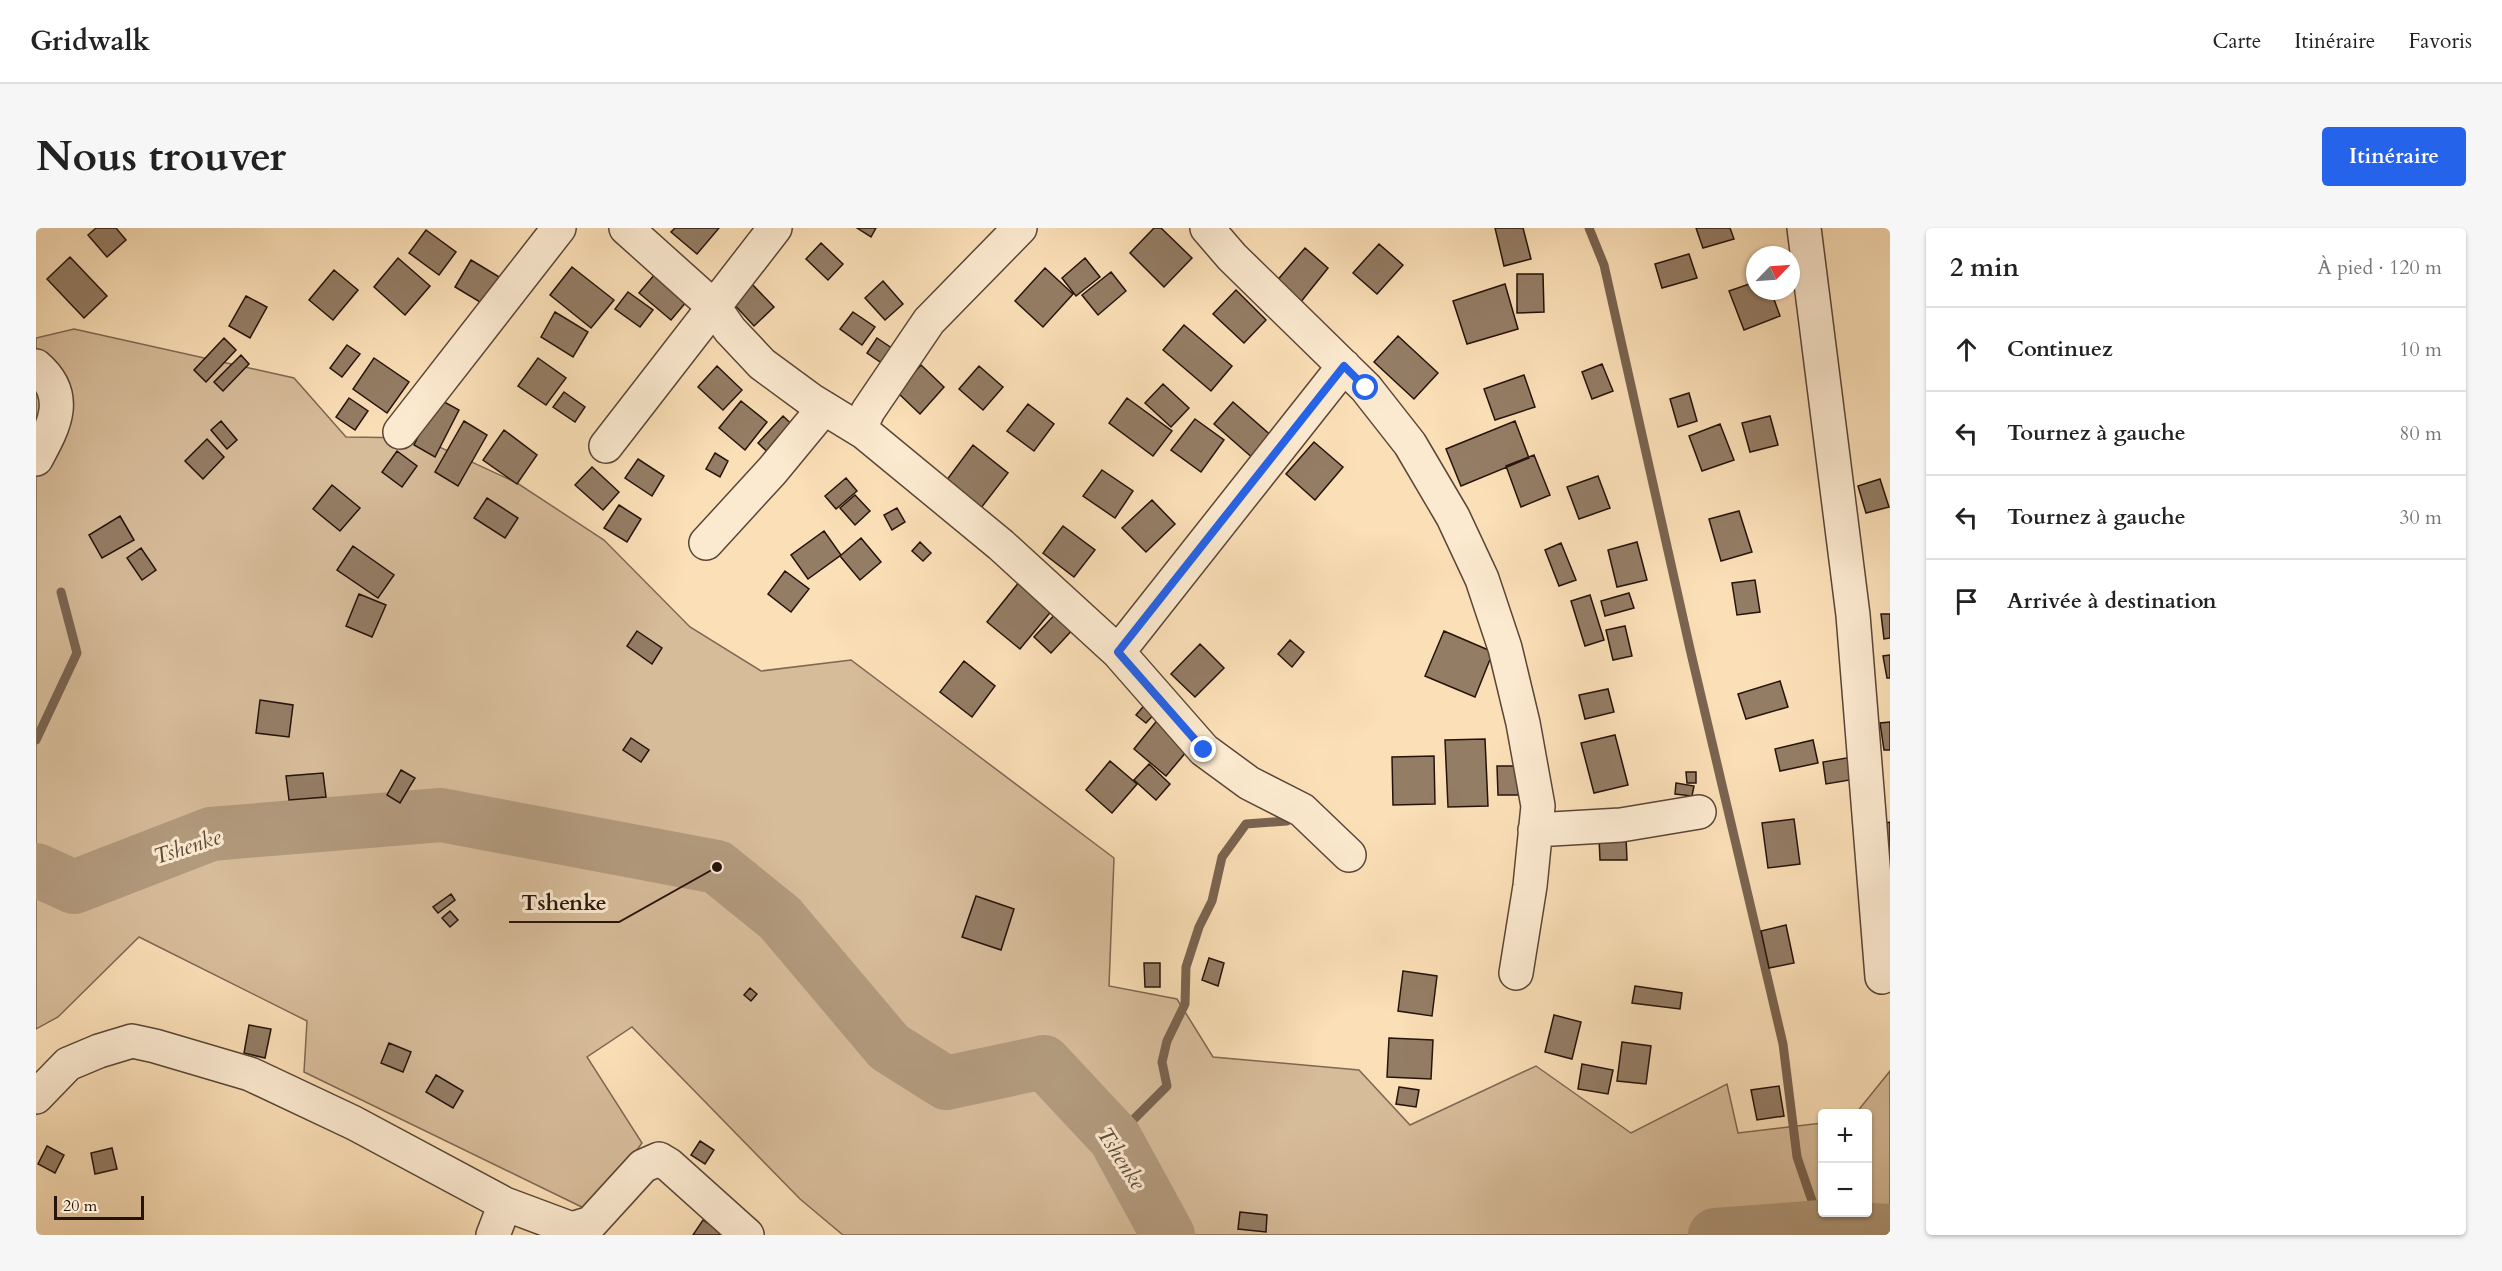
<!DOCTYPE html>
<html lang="fr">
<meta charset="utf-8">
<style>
body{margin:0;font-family:Cardo,serif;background:#f6f6f6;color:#222}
.controls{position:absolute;right:18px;bottom:18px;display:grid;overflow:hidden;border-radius:6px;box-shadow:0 2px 4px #0004}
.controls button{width:54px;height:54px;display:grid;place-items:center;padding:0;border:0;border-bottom:2px solid #e0e0e0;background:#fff;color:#222;font:30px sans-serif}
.compass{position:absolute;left:1710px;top:18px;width:54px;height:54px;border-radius:50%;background:#fff;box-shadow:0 2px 4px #0004;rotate:65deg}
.scale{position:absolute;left:18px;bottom:15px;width:90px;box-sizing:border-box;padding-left:6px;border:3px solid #25130c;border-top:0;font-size:16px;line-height:21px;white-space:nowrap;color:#25130c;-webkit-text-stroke:4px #fcead0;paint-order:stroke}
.stop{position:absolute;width:18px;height:18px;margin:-14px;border:4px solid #2563eb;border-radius:50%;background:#fff}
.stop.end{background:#2563eb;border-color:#fff;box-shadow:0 2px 6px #0008}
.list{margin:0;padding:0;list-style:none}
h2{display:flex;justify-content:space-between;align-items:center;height:78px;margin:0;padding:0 24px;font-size:26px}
h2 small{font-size:20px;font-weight:400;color:#767676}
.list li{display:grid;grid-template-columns:39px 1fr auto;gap:18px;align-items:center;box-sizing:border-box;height:84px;padding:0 24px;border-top:2px solid #e0e0e0}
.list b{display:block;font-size:22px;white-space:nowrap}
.list em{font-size:20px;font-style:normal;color:#767676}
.icon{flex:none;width:33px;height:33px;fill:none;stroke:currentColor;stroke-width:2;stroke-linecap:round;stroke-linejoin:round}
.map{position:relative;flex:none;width:1854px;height:1007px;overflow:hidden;border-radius:6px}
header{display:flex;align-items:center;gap:36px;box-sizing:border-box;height:84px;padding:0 30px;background:#fff;border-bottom:2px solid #e0e0e0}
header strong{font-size:28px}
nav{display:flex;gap:33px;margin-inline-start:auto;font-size:21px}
.intro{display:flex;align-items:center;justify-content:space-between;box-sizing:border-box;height:144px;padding:0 36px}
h1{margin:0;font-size:42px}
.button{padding:15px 27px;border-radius:6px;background:#2563eb;color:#fff;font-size:21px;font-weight:700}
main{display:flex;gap:36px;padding:0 36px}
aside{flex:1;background:#fff;border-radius:6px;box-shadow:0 2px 4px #0004}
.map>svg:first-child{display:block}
.green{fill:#d7bc9a;stroke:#7e6853;stroke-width:1.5}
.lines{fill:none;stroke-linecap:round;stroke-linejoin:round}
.stream{stroke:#7a6450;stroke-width:9}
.river{stroke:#b29a7d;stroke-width:54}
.building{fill:#947d65;stroke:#25130c;stroke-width:1.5}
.minor-casing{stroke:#5a4637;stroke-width:36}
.minor{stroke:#fcead0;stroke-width:33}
.route{stroke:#2563eb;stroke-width:8}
.labels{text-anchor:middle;stroke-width:6;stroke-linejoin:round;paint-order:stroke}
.water-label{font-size:22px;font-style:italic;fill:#5d4939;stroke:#fcead0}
.leader{fill:none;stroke:#25130c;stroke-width:2}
.callout-dot{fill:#25130c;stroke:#fcead0;stroke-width:2}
.callout-label{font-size:22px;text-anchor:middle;font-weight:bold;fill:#25130c;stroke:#fcead0;stroke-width:6;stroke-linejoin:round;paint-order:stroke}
</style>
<header>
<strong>Gridwalk</strong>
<nav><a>Carte</a><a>Itinéraire</a><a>Favoris</a></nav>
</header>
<div class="intro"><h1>Nous trouver</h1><a class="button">Itinéraire</a></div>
<main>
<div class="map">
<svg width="1854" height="1007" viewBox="0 0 1854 1007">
<rect width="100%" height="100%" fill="#fbdfb7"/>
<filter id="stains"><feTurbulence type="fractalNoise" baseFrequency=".00333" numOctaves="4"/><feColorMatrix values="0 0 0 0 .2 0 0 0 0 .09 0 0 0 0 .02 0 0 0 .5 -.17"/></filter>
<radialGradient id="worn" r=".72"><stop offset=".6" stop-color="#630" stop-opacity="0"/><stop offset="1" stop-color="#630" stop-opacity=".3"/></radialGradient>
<path class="green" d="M38,101l220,49 52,59 74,1 97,45 87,57 86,87 71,44 90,-11 263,198 -5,128 68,13 36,58 146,13 51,55 126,-59 95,67 96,-49 11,49 84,-10v89h46v-98l-12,-1 34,-42v164h-1047l-43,-36 -168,-172 -45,30 55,86 -50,69 -288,-140 3,-51 -168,-84 -81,80 -22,12v-691z"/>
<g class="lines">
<path class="stream" d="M1553,0l15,37 86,384 93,395 14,113 24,70
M0,512l41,-87 -16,-61
M1079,910l52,-52 -5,-24 5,-21 18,-37 1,-37 13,-40 13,-26 10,-44 24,-33 41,-3"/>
<path class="river" d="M0,642l38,17 137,-53 230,-19 276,52 63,51 109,129 57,36 98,-21 71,76 53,97
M1679,1007l106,-8 69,4"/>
</g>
<path class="building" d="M60,0h20l10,12 -19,17 -19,-22z
M639,0h44l-22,26 -26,-22z
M821,0h19l-5,9z
M1118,0h7l31,30 -28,29 -34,-34z
M1459,0h28l8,31 -27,7z
M1660,0h34l4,11 -31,9z
M390,2l30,22 -17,23 -30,-22z
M785,15l22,21 -15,16 -22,-21z
M1343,16l24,21 -26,29 -24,-21z
M1269,20l23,20 -28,35 -25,-20z
M1653,26l8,24 -35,10 -7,-24z
M34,29l37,39 -23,22 -37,-39z
M362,30l32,28 -25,29 -31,-28z
M1049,30l15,19 -24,19 -14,-18z
M435,32l30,18 -16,27 -30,-18z
M536,39l42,33 -23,28 -41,-33z
M624,40l32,27 -21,25 -32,-27z
M1009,40l28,26 -30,33 -28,-26z
M298,42l24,20 -25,30 -24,-20z
M1075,44l15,19 -28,24 -16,-20z
M1481,46h26l1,38 -27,1z
M847,53l20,23 -18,16 -20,-22z
M714,54l24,25 -20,19 -23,-25z
M1719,54v9h16l9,25 -36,14 -15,-39z
M1469,56l13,45 -51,15 -14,-43z
M1200,62l30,30 -22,23 -31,-29z
M592,64l25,18 -13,17 -25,-18z
M210,68l21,11 -17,31 -21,-12z
M519,84l33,20 -15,25 -32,-20z
M817,84l22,15 -13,18 -22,-16z
M1148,97l48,41 -21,25 -48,-41z
M1362,108l40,37 -24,26 -40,-37z
M188,110l12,12 -30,32 -12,-12z
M841,110l19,13 -10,15 -19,-13z
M311,117l13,9 -18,23 -12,-9z
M205,127l8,9 -26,27 -9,-9z
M338,130l35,24 -22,31 -34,-24z
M502,130l28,20 -20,27 -28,-19z
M1566,136l11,27 -21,8 -10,-27z
M885,137l23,22 -24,27 -23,-22z
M681,138l25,24 -19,20 -25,-23z
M943,138l24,21 -20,23 -24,-21z
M1488,147l11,32 -40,13 -11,-31z
M1127,156l26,24 -18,19 -26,-24z
M528,164l21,15 -10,15 -22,-15z
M1653,165l8,28 -19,6 -8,-28z
M313,170l19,13 -13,19 -19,-13z
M401,170l22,12 -24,47 -21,-12z
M1091,170l45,33 -19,25 -44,-33z
M705,173l26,21 -22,28 -26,-22z
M1197,174l41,36 -19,22 -41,-36z
M992,176l26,20 -20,27 -27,-20z
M747,188l18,17 -25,27 -18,-17z
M1734,188l8,29 -28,7 -8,-29z
M1159,191l29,21 -23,32 -30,-22z
M185,193l16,19 -10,9 -16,-19z
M428,193l23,14 -29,51 -23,-14z
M1479,193l14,37 -68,28 -15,-37z
M1684,196l14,36 -32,11 -13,-35z
M468,202l33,25 -20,29 -34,-24z
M171,211l17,18 -21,22 -18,-18z
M1278,214l29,25 -28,33 -29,-26z
M937,217l35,28 -27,35 -35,-27z
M361,223l20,15 -15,21 -20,-15z
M679,225l13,8 -8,16 -14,-8z
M1498,227l16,40 -29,12 -15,-41z
M602,231l26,17 -12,20 -27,-18z
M556,239l27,25 -16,18 -28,-25z
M1066,242l31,21 -18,27 -32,-22z
M1562,248l12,32 -31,11 -12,-32z
M810,250l11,13 -21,18 -11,-13z
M1844,251l9,28 -23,6 -8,-27z
M296,257l28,23 -20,23 -27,-22z
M819,267l15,16 -15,14 -15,-17z
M451,270l31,20 -13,20 -31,-20z
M1116,272l23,24 -29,28 -24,-24z
M583,277l22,14 -14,23 -23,-14z
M861,280l8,14 -13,8 -8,-15z
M1703,283l13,41 -31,9 -12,-42z
M84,288l14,24 -32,18 -13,-23z
M1027,298l32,24 -21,27 -31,-24z
M788,303l17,24 -33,24 -17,-24z
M825,310l20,24 -21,18 -20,-24z
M884,314l11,11 -8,8 -11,-10z
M1601,314l10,38 -30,7 -9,-37z
M1525,315l15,37 -17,6 -14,-36z
M317,318l41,29 -16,23 -41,-28z
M105,320l15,22 -14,10 -15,-22z
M749,343l24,18 -18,23 -23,-18z
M1719,352l5,32 -23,3 -5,-32z
M984,353l33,28 -33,40 -33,-27z
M1593,365l5,15 -29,8 -4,-15z
M323,366l27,11 -14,32 -26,-11z
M1554,367l14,45 -19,6 -14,-45z
M1023,382l17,16 -25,27 -17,-16z
M1845,386h9v24l-6,1z
M1589,398l7,30 -19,4 -7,-30z
M601,403l25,17 -10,16 -25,-18z
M1408,403l49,21 -18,45 -50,-21z
M1254,412l14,12 -12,15 -14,-13z
M1164,416l24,24 -29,29 -24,-23z
M1854,427v23h-3l-4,-22z
M928,433l31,25 -23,31 -32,-25z
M1744,453l8,26 -42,12 -8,-25z
M1572,461l6,23 -29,7 -6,-24z
M224,472l33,5 -4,32 -33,-4z
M1112,473l10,9 -12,13 -10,-8z
M1123,490l33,27 -26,31 -32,-27z
M1854,494v28h-6l-4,-27z
M1579,507l13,50 -34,8 -13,-50z
M595,510l18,12 -8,12 -18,-12z
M1449,511l3,67 -40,1 -3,-67z
M1777,512l5,23 -38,8 -5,-22z
M1398,528l1,48 -42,1 -1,-48z
M1816,529l4,22 -30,5 -3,-22z
M1074,533l27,23 -25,29 -26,-23z
M1113,536l21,20 -14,16 -22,-20z
M1461,538h27v29h-26z
M365,542l14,8 -15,25 -13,-8z
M1650,544h10v11h-9z
M287,545l3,24 -37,3 -3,-24z
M1640,555l18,3 -2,10 -17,-2z
M1758,591l6,45 -32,4 -6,-45z
M1854,594v29l-3,1 -4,-28z
M1590,609l1,23h-27l-1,-22z
M415,666l4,6 -17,13 -5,-6z
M940,668l38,13 -13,41 -39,-13z
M414,683l8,9 -8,7 -8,-9z
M1750,697l8,38 -25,5 -8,-37z
M1173,730l15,5 -6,23 -16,-6z
M1108,735h16v24h-15z
M1367,743l34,5 -5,40 -34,-5z
M1599,758l47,7 -2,16 -48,-6z
M714,760l7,6 -6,7 -7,-6z
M1518,787l27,7 -9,37 -27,-7z
M213,797l22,4 -6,29 -21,-5z
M1353,810l44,2 -2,39 -44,-2z
M1586,814l29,4 -5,38 -29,-3z
M353,815l22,9 -8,20 -22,-9z
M1546,836l31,6 -5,24 -30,-5z
M400,847l27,16 -10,17 -27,-16z
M1743,858l5,30 -27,4 -6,-30z
M1363,859l20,3 -3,17 -20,-3z
M664,913l14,9 -9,14 -14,-9z
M11,918l17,9 -9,18 -17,-9z
M76,920l5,21 -22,5 -4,-21z
M1204,984l27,3 -1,17 -28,-3z
M667,992l18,12 -2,3h-26z"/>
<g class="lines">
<g class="minor-casing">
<path id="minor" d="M590,0l88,79 16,23 32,34 49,36 54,33 136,112 117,107 86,98 45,33 53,27 47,45
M1171,0l25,29 134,131 44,56 43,73 29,62 23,69 18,75 15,83 -8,80 -14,87
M1768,0l49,387 29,362
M0,138c35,30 18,60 0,93
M364,204l159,-204
M829,205l-2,-11 5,-11 61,-90 91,-93
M570,218l169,-218
M670,315l66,-72 52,-63
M1082,424l226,-286
M1499,602l86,-5 78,-13
M0,869l32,-33 31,-13 33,-10 23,5 95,28 104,49 151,81 67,25 19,-6 52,-57 16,-7 10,6 78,70
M457,1007l12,-31"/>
</g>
<use href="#minor" class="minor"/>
</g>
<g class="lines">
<path class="route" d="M1168,522l-86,-98 226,-286 22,22"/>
</g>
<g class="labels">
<g class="water-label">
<text transform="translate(151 618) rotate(-18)" y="8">Tshenke</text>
<text transform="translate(1086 930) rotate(57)" y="8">Tshenke</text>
</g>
</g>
<path class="leader" d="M681 639L583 694H473"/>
<circle class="callout-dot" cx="681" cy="639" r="6"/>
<g class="callout-label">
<text x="528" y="682">Tshenke</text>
</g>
<rect width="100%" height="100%" filter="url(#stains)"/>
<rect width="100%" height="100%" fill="url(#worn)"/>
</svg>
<div class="controls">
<button>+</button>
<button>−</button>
</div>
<svg class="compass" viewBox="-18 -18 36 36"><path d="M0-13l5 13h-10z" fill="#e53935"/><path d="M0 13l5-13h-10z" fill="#767676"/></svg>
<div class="scale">20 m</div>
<div class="stop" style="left:1330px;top:160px"></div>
<div class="stop end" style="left:1168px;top:522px"></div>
</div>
<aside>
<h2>2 min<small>À pied · 120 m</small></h2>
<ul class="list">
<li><svg class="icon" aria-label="ahead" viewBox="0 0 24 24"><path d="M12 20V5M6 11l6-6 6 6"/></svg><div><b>Continuez</b></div><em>10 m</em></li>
<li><svg class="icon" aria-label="left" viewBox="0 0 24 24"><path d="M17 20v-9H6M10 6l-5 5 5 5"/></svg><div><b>Tournez à gauche</b></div><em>80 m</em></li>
<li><svg class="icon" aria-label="left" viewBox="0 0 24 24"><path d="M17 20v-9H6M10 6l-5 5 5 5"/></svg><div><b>Tournez à gauche</b></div><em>30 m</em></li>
<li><svg class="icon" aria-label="arrive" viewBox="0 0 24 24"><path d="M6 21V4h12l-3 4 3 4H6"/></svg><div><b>Arrivée à destination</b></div></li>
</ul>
</aside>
</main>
